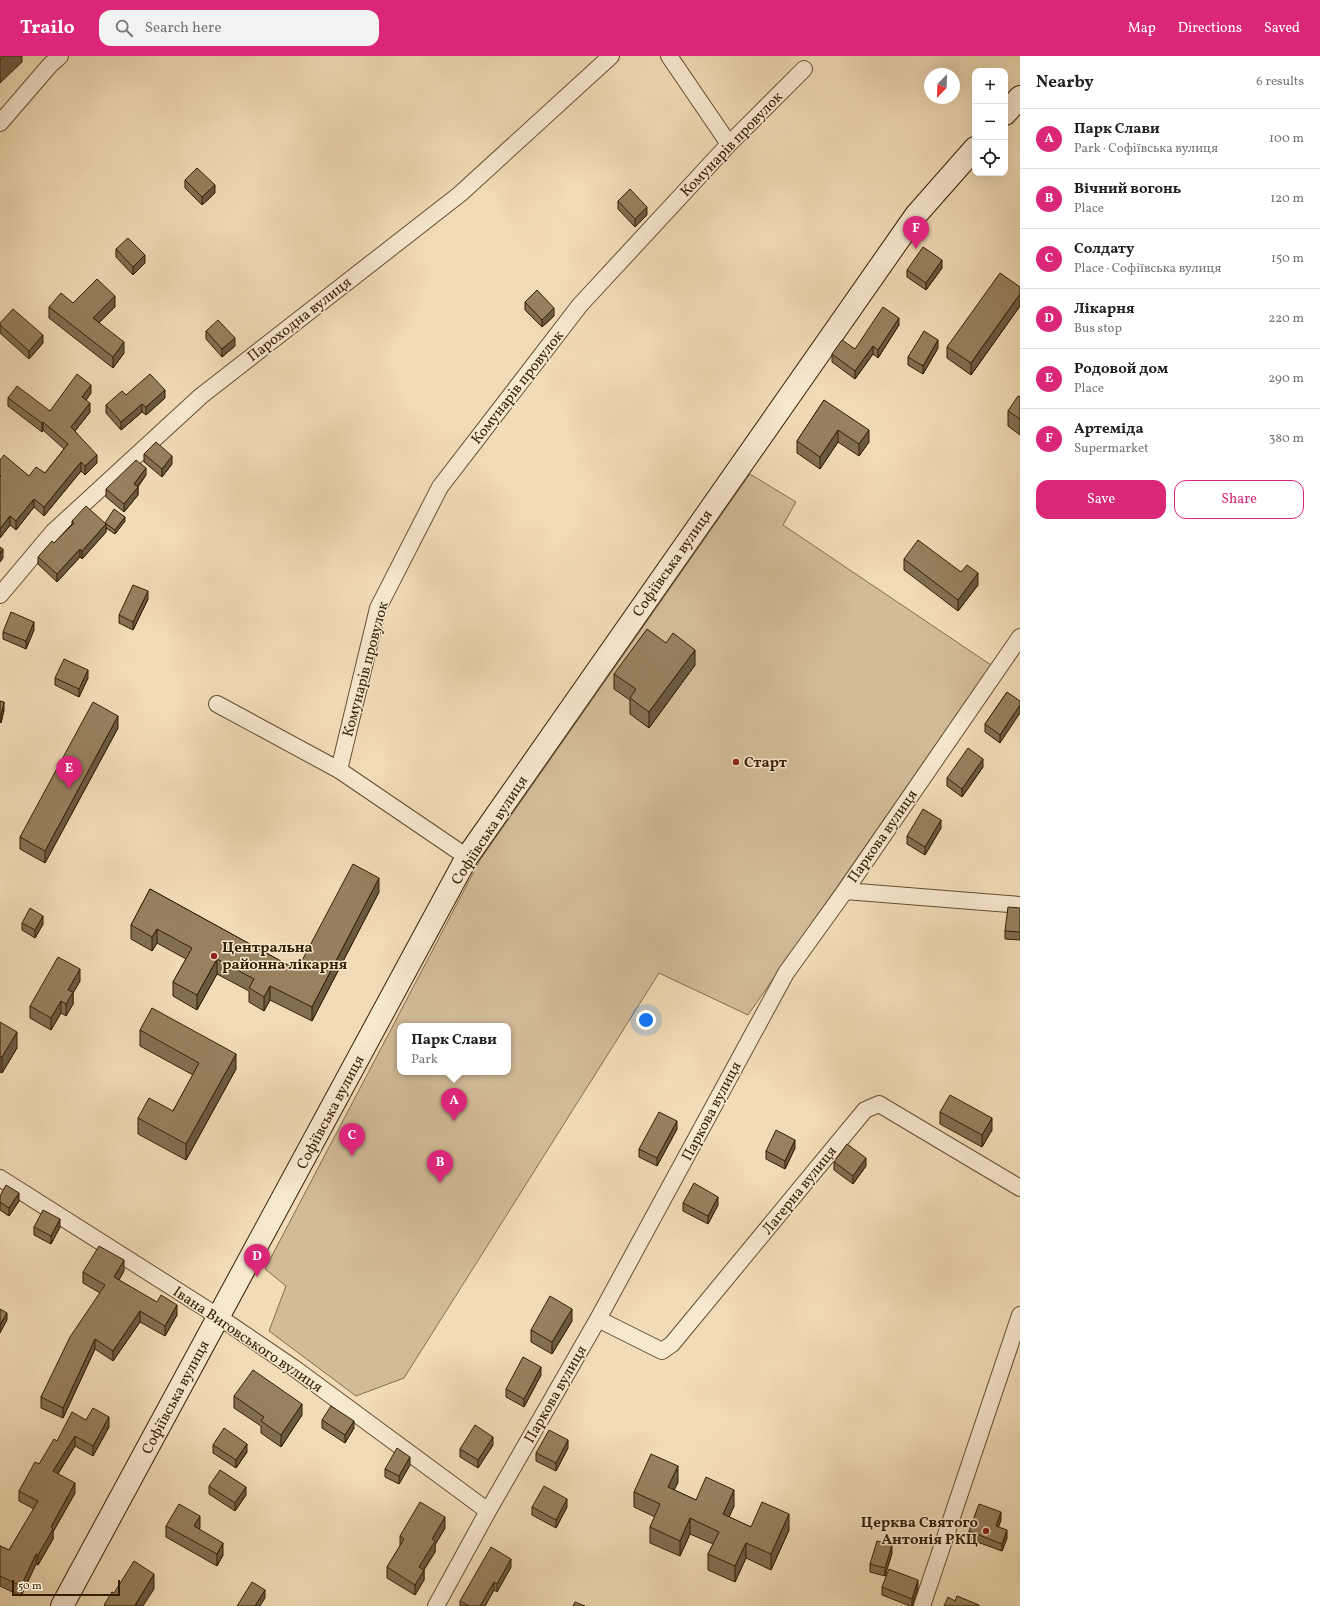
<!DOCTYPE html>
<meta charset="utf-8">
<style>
body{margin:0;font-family:Vollkorn,serif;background:#f2f2f2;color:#202124}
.controls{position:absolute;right:12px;top:12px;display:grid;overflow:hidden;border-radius:8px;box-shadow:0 4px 16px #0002}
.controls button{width:36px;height:36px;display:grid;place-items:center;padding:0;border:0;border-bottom:1px solid #e0e0e0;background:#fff;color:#202124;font:20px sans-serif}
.compass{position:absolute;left:924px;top:12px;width:36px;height:36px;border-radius:50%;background:#fff;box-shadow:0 4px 16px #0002;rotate:203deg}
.scale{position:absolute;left:12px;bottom:10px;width:108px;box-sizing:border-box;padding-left:4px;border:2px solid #341f00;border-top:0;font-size:11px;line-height:14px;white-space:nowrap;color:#341f00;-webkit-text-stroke:3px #f7e8d0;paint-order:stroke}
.you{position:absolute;left:646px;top:964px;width:14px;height:14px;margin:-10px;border:3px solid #fff;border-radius:50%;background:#1a73e8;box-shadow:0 0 0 6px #1a73e833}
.badge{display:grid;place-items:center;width:26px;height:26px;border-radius:50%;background:#db2777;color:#fff;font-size:13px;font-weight:700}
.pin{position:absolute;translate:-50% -33px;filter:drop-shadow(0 1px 2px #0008)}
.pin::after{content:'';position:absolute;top:21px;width:14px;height:12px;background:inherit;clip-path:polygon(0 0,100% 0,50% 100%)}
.popup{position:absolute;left:397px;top:967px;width:114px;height:52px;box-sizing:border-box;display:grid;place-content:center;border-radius:8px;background:#fff;filter:drop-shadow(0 1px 3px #0005);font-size:13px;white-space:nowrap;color:#757577}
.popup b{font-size:15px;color:#202124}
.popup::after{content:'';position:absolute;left:50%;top:100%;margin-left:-8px;border:8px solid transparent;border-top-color:#fff}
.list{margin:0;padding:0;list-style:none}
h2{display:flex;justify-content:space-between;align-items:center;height:52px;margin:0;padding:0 16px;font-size:17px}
h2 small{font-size:13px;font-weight:400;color:#757577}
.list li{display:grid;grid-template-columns:26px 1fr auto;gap:12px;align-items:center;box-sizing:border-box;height:60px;padding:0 16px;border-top:1px solid #e0e0e0}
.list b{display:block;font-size:15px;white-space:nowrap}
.list p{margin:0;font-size:13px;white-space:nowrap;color:#757577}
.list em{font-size:13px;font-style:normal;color:#757577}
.actions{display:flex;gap:8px;padding:12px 16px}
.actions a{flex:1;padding:9px 0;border:1px solid #db2777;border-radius:12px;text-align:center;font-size:14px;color:#db2777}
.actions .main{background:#db2777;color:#fff}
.icon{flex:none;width:22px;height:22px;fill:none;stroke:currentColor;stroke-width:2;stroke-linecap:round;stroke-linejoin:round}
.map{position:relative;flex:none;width:1020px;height:1550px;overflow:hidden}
header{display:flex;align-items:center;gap:24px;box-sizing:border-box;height:56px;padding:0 20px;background:#db2777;color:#fff}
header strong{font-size:19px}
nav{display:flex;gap:22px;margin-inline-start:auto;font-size:14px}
.search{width:280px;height:36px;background:#f2f2f2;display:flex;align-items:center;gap:10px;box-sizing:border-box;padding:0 14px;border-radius:12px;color:#757577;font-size:15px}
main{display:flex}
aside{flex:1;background:#fff}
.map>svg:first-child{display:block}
.green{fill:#d2bc98;stroke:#836e4c;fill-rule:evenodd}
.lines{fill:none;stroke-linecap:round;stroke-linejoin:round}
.street-casing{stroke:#644e2e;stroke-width:18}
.secondary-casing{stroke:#341f00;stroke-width:24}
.street{stroke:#f7e8d0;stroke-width:16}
.secondary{stroke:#f7e8d0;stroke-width:22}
.wall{fill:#826f52;stroke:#341f00}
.shaded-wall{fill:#6a5a42;stroke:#341f00}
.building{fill:#97815f;stroke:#341f00}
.poi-dot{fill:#8f2418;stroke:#f7e8d0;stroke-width:1.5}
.labels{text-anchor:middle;stroke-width:3;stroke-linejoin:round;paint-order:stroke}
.street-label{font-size:15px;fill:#341f00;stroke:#f7e8d0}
.poi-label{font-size:15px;font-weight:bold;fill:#341f00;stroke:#f7e8d0;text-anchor:start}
</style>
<header>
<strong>Trailo</strong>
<div class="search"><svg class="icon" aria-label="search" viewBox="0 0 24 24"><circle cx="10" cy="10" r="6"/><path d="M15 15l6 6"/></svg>Search here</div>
<nav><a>Map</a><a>Directions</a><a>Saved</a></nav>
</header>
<main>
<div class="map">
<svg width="1020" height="1550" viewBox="0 0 1020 1550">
<rect width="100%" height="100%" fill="#f2dcb7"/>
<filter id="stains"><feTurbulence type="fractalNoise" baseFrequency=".005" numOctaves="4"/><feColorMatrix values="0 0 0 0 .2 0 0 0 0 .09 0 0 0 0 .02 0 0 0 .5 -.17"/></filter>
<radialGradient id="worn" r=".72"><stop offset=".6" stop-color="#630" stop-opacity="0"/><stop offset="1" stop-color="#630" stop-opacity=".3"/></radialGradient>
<path class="green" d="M750,418l46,28 -13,23 208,140 -243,350 -89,-42 -255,405 -48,18 -87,-65 17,-45 -21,-17 215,-409zM400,970h108v46h-108z"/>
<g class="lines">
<g class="street-casing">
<path id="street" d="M669,0l60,88
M0,67l50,-58 10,-9
M0,539l53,-63 148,-136 259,-202 151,-138
M217,648l122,66 128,87
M339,714l39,-162 62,-121 140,-182 149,-161 75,-75
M845,835l175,14
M0,1122l219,139 75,51 194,143
M598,1263l64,32 10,-7 193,-234 14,-6 141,84
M436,1550l52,-95 110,-192 188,-346 59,-82 175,-254
M922,1550l98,-291"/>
</g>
<g class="secondary-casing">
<path id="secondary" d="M1005,58l15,-17
M62,1550l405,-749 449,-642 59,-67"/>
</g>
<use href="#street" class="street"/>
<use href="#secondary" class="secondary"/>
</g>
<path class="wall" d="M185,124l30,13 -13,12 -17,-17z
M618,145l29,14 -12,12 -17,-18z
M116,193l29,14 -12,12 -17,-18z
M942,212l-16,22 -19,-13v-7z
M1020,231v19l-49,69 -24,-17v-11z
M525,246l29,14 -12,11 -17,-17z
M73,247l42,4 -16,16 25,30 -11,15 -64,-50v-11z
M0,267l43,20 -14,16 -29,-26z
M899,269l-21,33 -5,-4 -18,25 -23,-17v-8l23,-5z
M206,275l29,15 -13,11 -16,-18z
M938,292l-15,26 -15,-9v-8z
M91,337l-5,7 4,12 -15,19 22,32 -12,12 -4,-4 -37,45 -10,-9 -18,23 -6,-5 -10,13v-78l29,16 16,-3 19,-24 -21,-19 -1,2 -34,-26v-8l42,13z
M126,339l39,3 -19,17 -4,-3 -21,18 -15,-17v-8z
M1020,341v38l-12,-9v-15z
M824,344l45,42 -10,14 -21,-14 -18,27 -23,-16v-12z
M144,398l28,10 -10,13 -18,-15z
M146,419l-8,12v8l-14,17 -18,-15v-8z
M72,465l33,2 20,-2 -10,13 -9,-6v4l-24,27 -2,-2 -23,25 -19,-18v-7l16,-14 18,-19z
M904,503l74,26 -20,26 -54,-41z
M148,543l-15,31 -14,-7v-8z
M34,574l-8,19 -23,-10v-7z
M695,609l-46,63 -19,-14v-14l-16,-11v-15z
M55,622h33l-9,19 -24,-12z
M1007,636l-7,51 -15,-11v-8z
M0,645l4,9 -3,13 -1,-1z
M118,672l-73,135 -25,-14v-12z
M983,711l-21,30 -15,-11v-8z
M941,772l-16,27 -18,-11v-8z
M150,833l147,81 82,-78 -67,129 -42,-21 -6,11 -15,-9v-11l-32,-17 -20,36 -24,-14v-14l13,-23 -29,-16 -5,8 -21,-12v-14z
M1020,852v32l-15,-1v-8z
M22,867l21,1 -8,14 -13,-8z
M80,925l-7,12v11l-7,12 -5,-3 -10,17 -21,-12v-12z
M0,966l17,26 -15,25 -2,-1z
M140,974l96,39 -50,91 -48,-26v-16l35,-7 20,-36 -53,-29z
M940,1056l52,18 -10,17 -42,-23z
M677,1073l-20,37 -18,-9v-8z
M795,1092l-10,21 -19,-10v-8z
M834,1106l32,4 -13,18 -19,-14z
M0,1140l19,5 -10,15 -9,-6z
M683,1147l35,2 -10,19 -25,-13z
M34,1171h26l-9,17 -17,-9z
M124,1215l-5,9 58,35 -12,21 -25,-14 -27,39 -18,-12 -32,69 -22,-10v-11l59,-104 -17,-10v-11z
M572,1265l-20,33 -21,-12v-12z
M541,1319l-17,32 -18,-10v-8z
M234,1340l68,19 -21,32 -20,-14v-7l-27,-18z
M86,1364l23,7 -16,29 -18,-10 -17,28 17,19 -22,39v7l-15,26 -2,-1 -15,32 -21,-10v-40l9,4 25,-41 -15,-8v-10l38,-50z
M322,1364l32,8 -9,15 -23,-15z
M213,1389l34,7 -11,16 -23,-15z
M493,1389l-15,23 -18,-11v-8z
M568,1392l-12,23 -20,-10v-8z
M410,1409l-11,19 -14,-7v-8z
M678,1426l-4,8 22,10 38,6 -5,11 22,10 38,3 -18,40 -25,-12 -11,24 -27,-12v-16l5,-10 -23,-10 -10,22 -30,-13v-16l5,-10 -21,-10v-15z
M209,1430l37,9 -11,16 -26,-17z
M532,1451h35l-11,21 -24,-13z
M1001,1464l-3,7 9,11 -5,13 -33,-12v-8z
M166,1470l34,2 -1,1 24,26 -6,11 -51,-29z
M445,1472l-10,17v7l-11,18v10l-9,15 -28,-17v-11l13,-21v-10z
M892,1497l-7,23 -15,-4v-8z
M511,1511l-14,25 -3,-2 -9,16h-25v-5z
M882,1531l36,1 -6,18h-2l-28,-11z"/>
<path class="shaded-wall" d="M4,0h18v6l-22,21v-23z
M215,129v8l-13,12v-8z
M647,151v8l-12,12v-8z
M145,199v8l-12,12v-8z
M942,204v8l-16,22v-7z
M1020,238v12l-49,69v-12z
M115,240v11l-22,22v-11z
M554,252v8l-12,11v-7z
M899,262v7l-21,33v-8z
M43,279v8l-14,16v-8z
M235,282v8l-13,11v-8z
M938,284v8l-15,26v-8z
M124,286v11l-11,15v-11z
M873,290v8l-18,25v-8z
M91,329v8l-9,13v-9z
M165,334v8l-19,17v-8z
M90,347v9l-19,24v-9z
M142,348v8l-21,18v-8z
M43,366v8l-1,2v-9z
M838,374v12l-18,27v-12z
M869,374v12l-10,14v-12z
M97,399v8l-12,12v-9z
M172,400v8l-10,13v-8z
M81,406v9l-37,45v-9z
M146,412v7l-12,16v-7z
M138,431v8l-14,17v-8z
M34,443v8l-18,23v-9z
M10,460v9l-10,13v-9z
M125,461v4l-10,13v-4z
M106,468v8l-24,27v-8z
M3,493v9l-3,4v-8z
M80,493v8l-23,25v-8z
M978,517v12l-20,26v-11z
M148,535v8l-15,31v-8z
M34,566v8l-8,19v-8z
M695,594v15l-46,63v-16z
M88,614v8l-9,19v-8z
M4,646v8l-3,13v-8z
M1020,649v8l-20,30v-8z
M118,660v12l-73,135v-12z
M983,703v8l-21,30v-8z
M941,764v8l-16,27v-8z
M379,822v14l-67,129v-14z
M43,860v8l-8,14v-8z
M157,873v14l-5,8v-14z
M217,903v15l-20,36v-15z
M80,913v12l-7,12v11l-7,12v-12l2,-14z
M270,930v14l-6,11v-14z
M61,945v12l-10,17v-12z
M17,976v16l-15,25v-16z
M236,998v15l-50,91v-16z
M992,1062v12l-10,17v-12z
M677,1065v8l-20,37v-8z
M795,1084v8l-10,21v-8z
M866,1102v8l-13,18v-8z
M19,1137v8l-10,15v-8z
M718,1141v8l-10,19v-8z
M60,1163v8l-9,17v-8z
M124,1204v11l-10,17v-11z
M177,1249v10l-12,21v-10z
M572,1253v12l-20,33v-12z
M140,1255v11l-27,39v-10z
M7,1257v7l-7,13v-8z
M95,1283v10l-32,69v-10z
M541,1311v8l-17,32v-8z
M302,1348v11l-21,32v-12z
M109,1361v10l-16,29v-10z
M354,1365v7l-9,15v-8z
M75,1380v10l-22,35v-10z
M493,1381v8l-15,23v-8z
M568,1384v8l-12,23v-8z
M247,1388v8l-11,16v-8z
M410,1401v8l-11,19v-8z
M678,1410v16l-10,21v-16z
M75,1427v10l-22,39v7l-15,26v-10l13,-28z
M246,1431v8l-11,16v-8z
M734,1434v16l-11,24v-16z
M567,1443v8l-11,21v-8z
M1001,1456v8l-5,14v-8z
M789,1458v16l-18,40v-16z
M200,1460v12l-6,10v-12z
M445,1461v11l-10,17v7l-16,25v-10l13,-28z
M690,1462v16l-10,22v-15z
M1007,1474v8l-5,13v-7z
M223,1487v12l-6,11v-12z
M746,1487v15l-11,24v-16z
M892,1489v8l-7,23v-8z
M36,1498v10l-15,32v-10z
M511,1503v8l-14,25v-8z
M424,1514v10l-9,15v-10z
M154,1518v15l-11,17h-8z
M918,1524v8l-6,18v-7z
M494,1526v8l-9,16h-5z
M265,1534v8l-5,8h-5z"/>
<path class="building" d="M0,0h4l-4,4z
M197,112l18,17 -13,12 -17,-17z
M630,133l17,18 -12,12 -17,-18z
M128,182l17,17 -12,12 -17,-18z
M923,191l19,13 -16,23 -19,-13z
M1000,217l20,14v7l-49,69 -24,-16z
M97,223l18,17 -22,22 31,24 -11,15 -64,-50 12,-14 12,10z
M537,234l17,18 -12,12 -17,-18z
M883,251l16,11 -21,32 -5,-4 -18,25 -23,-17 10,-14 13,9z
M13,253l30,26 -14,16 -29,-26v-2z
M218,264l17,18 -13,11 -16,-18z
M924,275l14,9 -15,26 -15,-9z
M77,318l14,11 -9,12 8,6 -19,24 26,28 -12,11 -4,-4 -37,45 -10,-8 -18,22 -6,-5 -10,13v-52l1,-1 -1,-1v-15l4,-5 25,21 7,-9 9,6 23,-29 -25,-22 -1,1 -34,-25 9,-12 33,25z
M150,318l15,16 -19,17 -4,-3 -21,18 -15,-17 16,-14 4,4z
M1018,340l2,1v22l-12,-8z
M824,344l45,30 -10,14 -21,-14 -18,27 -23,-16z
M156,386l16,14 -10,13 -18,-15z
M136,404l10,8 -12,16 4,3 -14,17 -18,-15z
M86,450l20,18 -24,27 -2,-2 -23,25 -19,-17 14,-16 2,2 20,-20 -2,-2z
M114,453l11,8 -10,13 -10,-7z
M918,484l43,32 6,-7 11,8 -20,27 -54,-41z
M0,491l3,2 -3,5z
M133,529l15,6 -15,31 -14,-7z
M11,556l23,10 -8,19 -23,-9z
M647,573l19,14 7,-10 22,17 -46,62 -19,-14 6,-9 -22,-15z
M64,603l24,11 -9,19 -24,-11z
M1007,636l13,9v4l-20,30 -15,-11z
M0,645l4,1 -3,13 -1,-1z
M93,646l25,14 -73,135 -25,-14z
M968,692l15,11 -21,30 -15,-11z
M923,753l18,11 -16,27 -18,-11z
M353,808l26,14 -67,129 -42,-21 -6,11 -15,-9 5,-9 -37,-20 -20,36 -24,-13 19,-34 -35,-19 -5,8 -21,-12 19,-36 147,81z
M1008,851l12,1v24l-15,-1z
M30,852l13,8 -8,14 -13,-7z
M58,901l22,12 -12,21 5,2 -7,12 -5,-3 -10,17 -21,-12z
M152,952l84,46 -50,90 -48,-26 11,-20 24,13 26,-48 -59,-33z
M0,966l17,10 -15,25 -2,-1z
M950,1039l42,23 -10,17 -42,-23z
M659,1056l18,9 -20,37 -18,-9z
M776,1074l19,10 -10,21 -19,-10z
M847,1088l19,14 -13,18 -19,-14z
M694,1127l24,14 -10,19 -25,-13z
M6,1129l13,8 -10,15 -9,-6v-6z
M43,1154l17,9 -9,17 -17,-9z
M99,1190l25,14 -10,17 43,25 4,-7 16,10 -12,21 -25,-15 -27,40 -18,-12 -32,69 -22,-11 29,-60 35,-52 -22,-13z
M550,1240l22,13 -20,33 -21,-12z
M0,1253l7,4 -7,12z
M523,1301l18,10 -17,32 -18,-10z
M253,1314l49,34 -21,31 -20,-14 3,-4 -30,-21z
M331,1350l23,15 -9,14 -23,-15z
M93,1352l16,9 -16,29 -18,-10 -22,35 22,12 -24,44 2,2 -15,26 -2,-1 -15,32 -21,-10v-30l9,4 29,-49 -19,-10 16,-29 4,2 15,-25 3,2 15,-29 14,8z
M475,1369l18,12 -15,23 -18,-11z
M224,1372l23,16 -11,16 -23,-15z
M549,1374l19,10 -12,23 -20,-10z
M397,1392l13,9 -11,19 -14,-7z
M651,1398l27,12 -10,21 28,13 10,-23 28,13 -11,24 28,13 11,-25 27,12 -18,40 -25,-11 -11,23 -27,-12 11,-22 -29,-14 -10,23 -30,-14 10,-23 -26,-12z
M220,1414l26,17 -11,16 -26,-17z
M544,1430l23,13 -11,21 -24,-13z
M420,1446l25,15 -13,22 3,2 -16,26 5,3 -9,15 -28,-18 17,-28 -4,-3z
M179,1448l21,12 -6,10 29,17 -6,11 -51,-28z
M979,1448l22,8 -5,14 11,4 -5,14 -33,-13z
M877,1485l15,4 -7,23 -15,-4z
M491,1491l20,12 -14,25 -3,-2 -14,24h-11l-9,-5z
M134,1505l20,13 -19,31 1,1h-31l-1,-1 8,-13 2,1z
M889,1513l29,11 -6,19 -30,-12z
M252,1526l13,8 -10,16h-18z
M957,1540l22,9v1h-35l4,-9 7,4z
M575,1546l10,4h-12z"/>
<g class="poi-dot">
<circle cx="736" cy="706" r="4"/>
<circle cx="214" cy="900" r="4"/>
<circle cx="986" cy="1475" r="4"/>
</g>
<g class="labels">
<g class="street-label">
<text transform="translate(731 88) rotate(-46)" y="5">Комунарів провулок</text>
<text transform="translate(299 263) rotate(-38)" y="5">Пароходна вулиця</text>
<text transform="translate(517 331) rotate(-52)" y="5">Комунарів провулок</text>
<text transform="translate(672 507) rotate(-55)" y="5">Софіївська вулиця</text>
<text transform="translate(365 613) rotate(-75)" y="5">Комунарів провулок</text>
<text transform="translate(489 774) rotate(-57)" y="5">Софіївська вулиця</text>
<text transform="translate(882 780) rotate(-55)" y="5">Паркова вулиця</text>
<text transform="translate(711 1055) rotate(-62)" y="5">Паркова вулиця</text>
<text transform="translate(330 1056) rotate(-62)" y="5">Софіївська вулиця</text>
<text transform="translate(799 1134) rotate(-51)" y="5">Лагерна вулиця</text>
<text transform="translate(248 1283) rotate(34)" y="5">Івана Виговського вулиця</text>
<text transform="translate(555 1338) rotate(-60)" y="5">Паркова вулиця</text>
<text transform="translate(175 1341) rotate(-62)" y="5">Софіївська вулиця</text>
</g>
<g class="poi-label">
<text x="744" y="711">Старт</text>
<text x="222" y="896">Центральна<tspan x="222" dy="17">районна лікарня</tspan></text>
<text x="978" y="1471" text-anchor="end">Церква Святого<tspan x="978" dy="17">Антонія РКЦ</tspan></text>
</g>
</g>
<rect width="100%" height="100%" filter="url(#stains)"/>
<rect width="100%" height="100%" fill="url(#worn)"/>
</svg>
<div class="controls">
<button>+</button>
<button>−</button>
<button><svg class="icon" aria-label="locate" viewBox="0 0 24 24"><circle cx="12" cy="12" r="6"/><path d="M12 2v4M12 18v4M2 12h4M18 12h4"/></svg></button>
</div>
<svg class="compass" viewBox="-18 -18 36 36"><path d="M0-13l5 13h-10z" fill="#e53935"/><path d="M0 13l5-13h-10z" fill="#757577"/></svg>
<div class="scale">50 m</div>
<div class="you"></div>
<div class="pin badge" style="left:454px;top:1065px">A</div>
<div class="popup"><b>Парк Слави</b>Park</div>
<div class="pin badge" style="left:440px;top:1127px">B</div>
<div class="pin badge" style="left:352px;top:1100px">C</div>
<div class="pin badge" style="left:257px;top:1221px">D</div>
<div class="pin badge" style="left:69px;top:733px">E</div>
<div class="pin badge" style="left:916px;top:193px">F</div>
</div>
<aside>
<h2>Nearby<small>6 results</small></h2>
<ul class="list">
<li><span class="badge">A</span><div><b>Парк Слави</b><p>Park · Софіївська вулиця</p></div><em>100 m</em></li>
<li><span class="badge">B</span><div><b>Вічний вогонь</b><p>Place</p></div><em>120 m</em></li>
<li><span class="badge">C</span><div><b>Солдату</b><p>Place · Софіївська вулиця</p></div><em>150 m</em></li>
<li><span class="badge">D</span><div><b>Лікарня</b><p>Bus stop</p></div><em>220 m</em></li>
<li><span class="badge">E</span><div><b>Родовой дом</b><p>Place</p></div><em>290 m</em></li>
<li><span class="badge">F</span><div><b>Артеміда</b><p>Supermarket</p></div><em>380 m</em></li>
</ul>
<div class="actions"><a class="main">Save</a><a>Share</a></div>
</aside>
</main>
